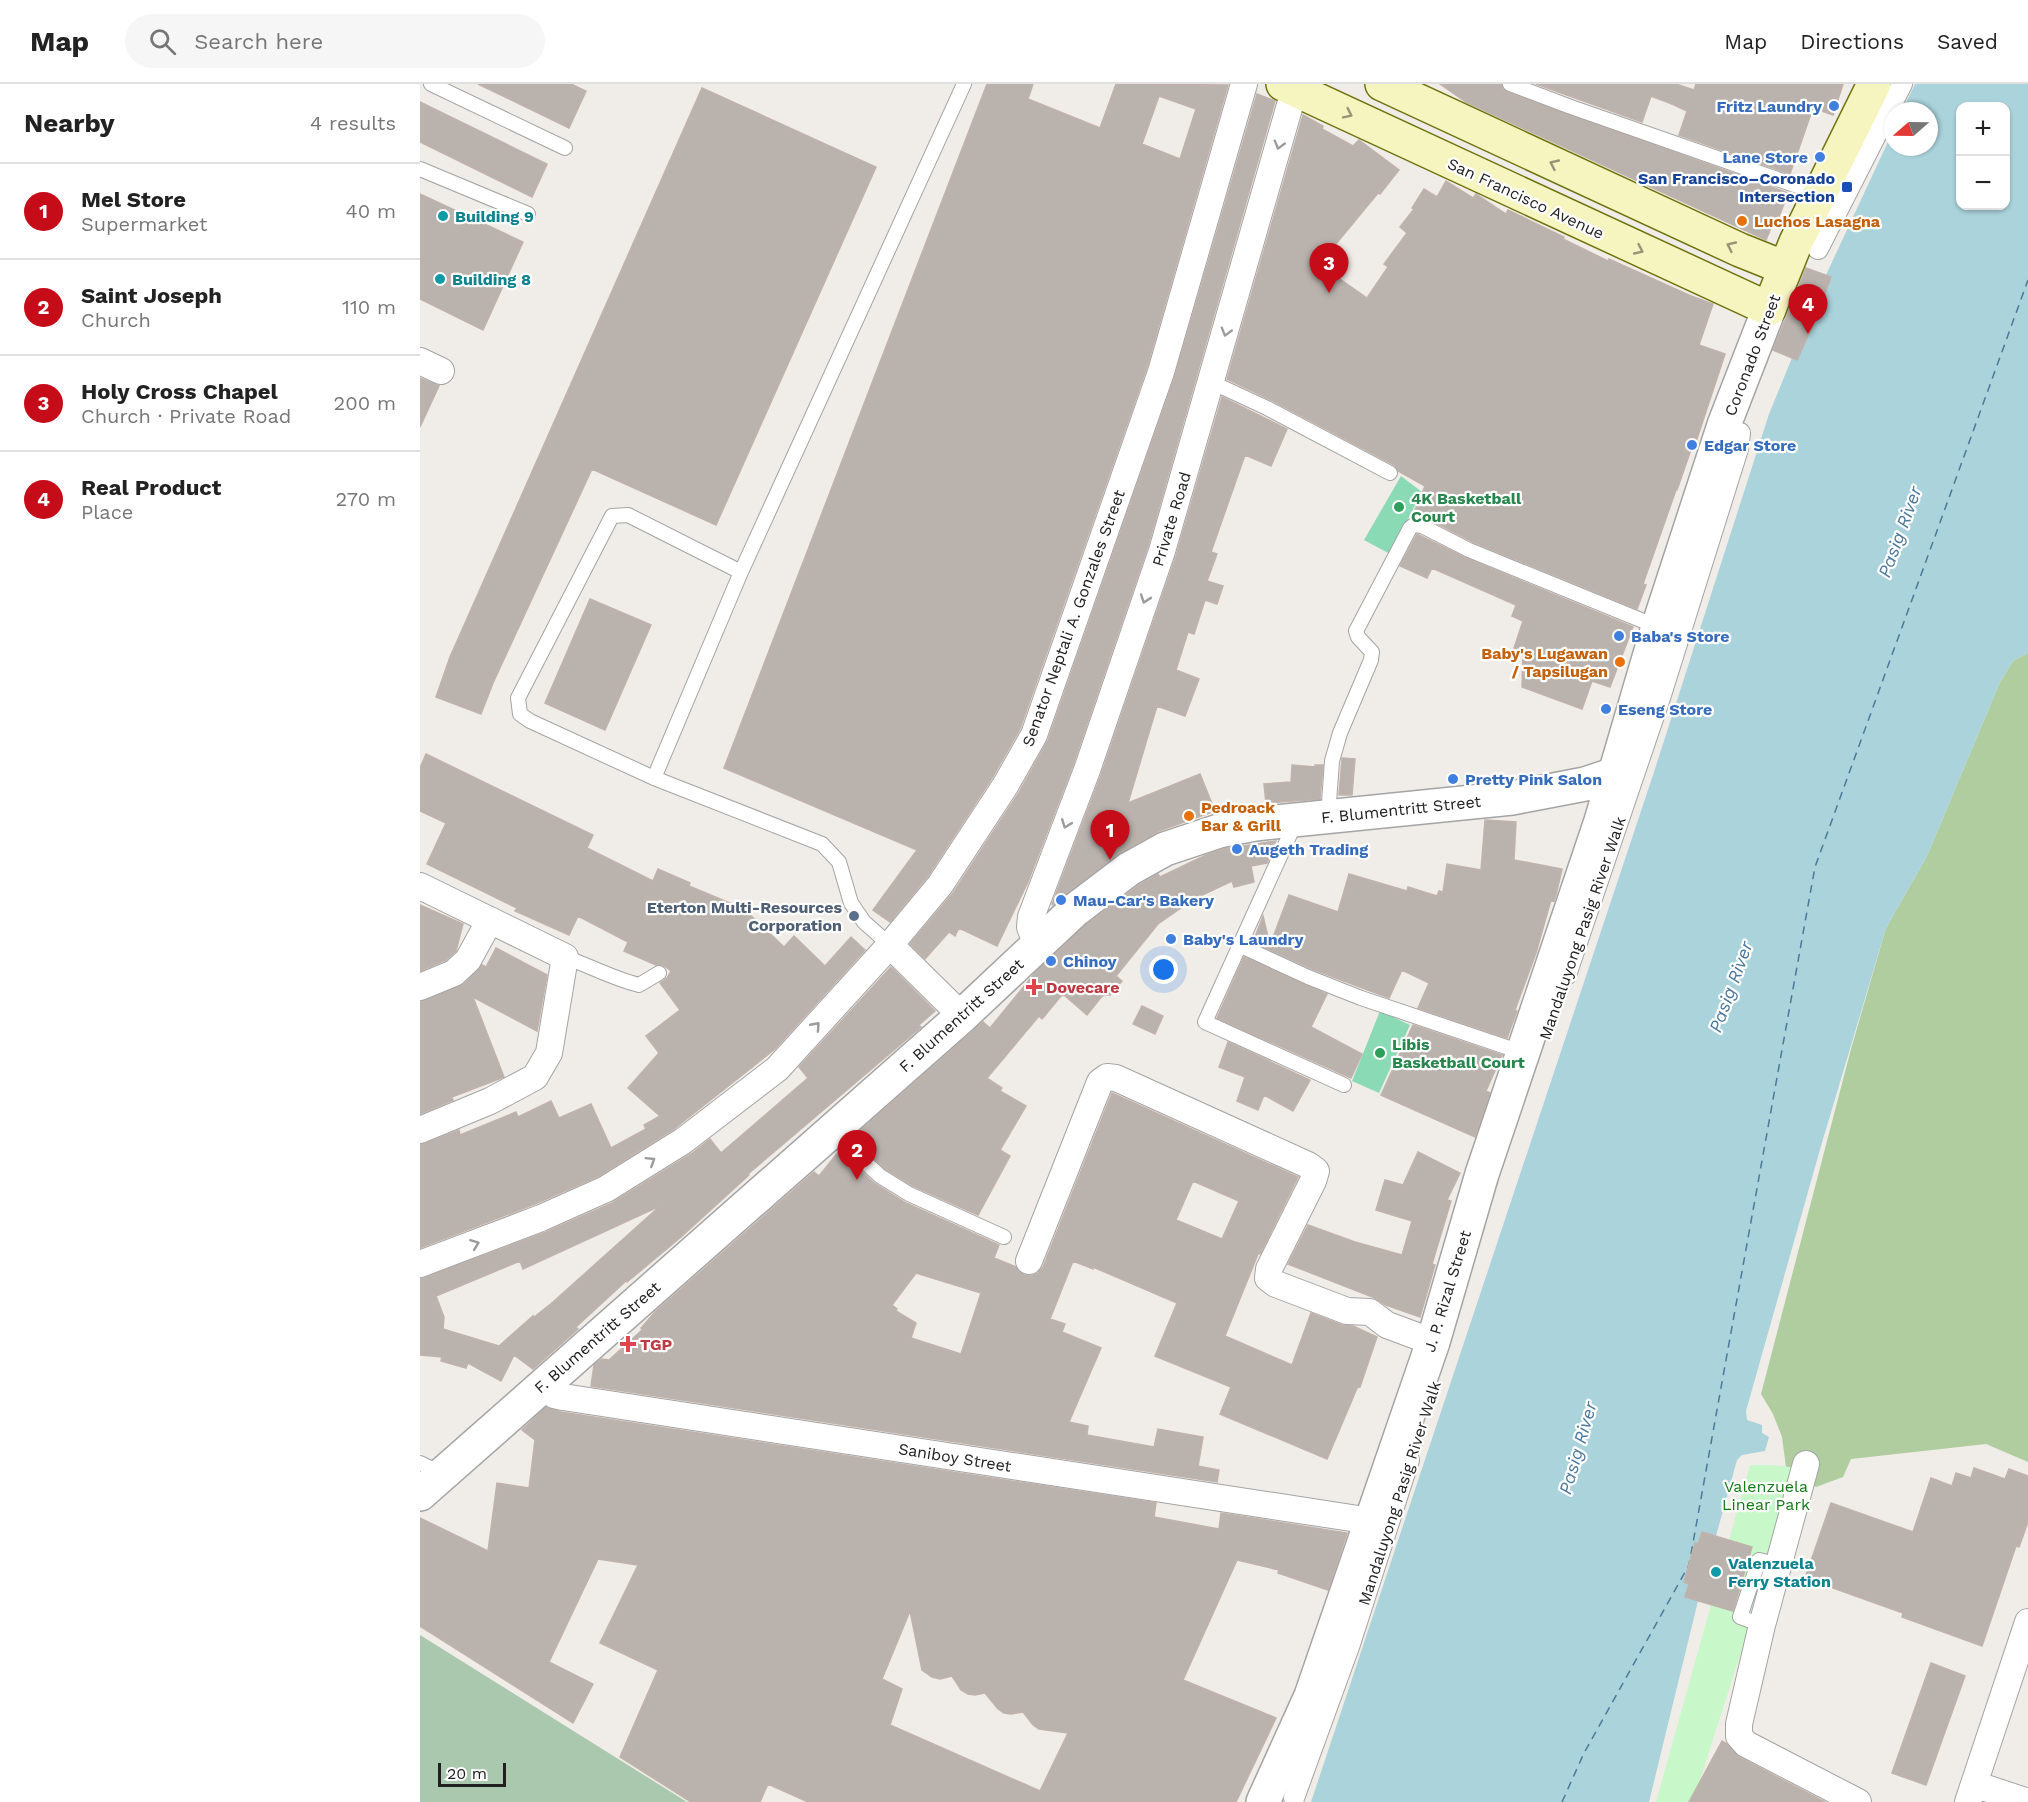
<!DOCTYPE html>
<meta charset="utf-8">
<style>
body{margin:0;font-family:"Work Sans",sans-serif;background:#f6f6f6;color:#222}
.controls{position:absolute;right:18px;top:18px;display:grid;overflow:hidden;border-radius:12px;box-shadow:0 2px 4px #0004}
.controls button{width:54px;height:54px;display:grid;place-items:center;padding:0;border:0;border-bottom:2px solid #e0e0e0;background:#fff;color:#222;font:30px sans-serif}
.compass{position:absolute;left:1464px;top:18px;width:54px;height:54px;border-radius:50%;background:#fff;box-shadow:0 2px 4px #0004;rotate:250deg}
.scale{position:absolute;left:18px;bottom:15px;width:68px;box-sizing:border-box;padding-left:6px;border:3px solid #202020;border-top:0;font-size:16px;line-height:21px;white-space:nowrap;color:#202020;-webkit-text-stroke:4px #fff;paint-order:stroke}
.you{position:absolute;left:744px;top:886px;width:21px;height:21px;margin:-15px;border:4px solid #fff;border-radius:50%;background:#1a73e8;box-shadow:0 0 0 9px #1a73e833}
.badge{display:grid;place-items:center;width:39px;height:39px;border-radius:50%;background:#c50c18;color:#fff;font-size:20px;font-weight:700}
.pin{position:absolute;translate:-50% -50px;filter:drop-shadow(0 2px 3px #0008)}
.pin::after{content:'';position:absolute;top:32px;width:21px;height:18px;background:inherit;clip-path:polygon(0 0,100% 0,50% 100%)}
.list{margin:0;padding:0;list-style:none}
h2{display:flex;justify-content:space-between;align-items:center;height:78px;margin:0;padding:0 24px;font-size:26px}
h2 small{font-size:20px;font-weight:400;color:#767676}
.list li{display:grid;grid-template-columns:39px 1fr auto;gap:18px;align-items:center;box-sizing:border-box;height:96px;padding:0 24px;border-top:2px solid #e0e0e0}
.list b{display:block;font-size:22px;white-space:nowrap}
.list p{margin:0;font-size:20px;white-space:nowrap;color:#767676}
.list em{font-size:20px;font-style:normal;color:#767676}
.icon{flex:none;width:33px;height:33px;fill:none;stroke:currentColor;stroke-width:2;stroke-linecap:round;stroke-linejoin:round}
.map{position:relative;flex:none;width:1608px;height:1718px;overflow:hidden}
header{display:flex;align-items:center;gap:36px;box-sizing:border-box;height:84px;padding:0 30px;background:#fff;border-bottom:2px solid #e0e0e0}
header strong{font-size:28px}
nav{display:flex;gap:33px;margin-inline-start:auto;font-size:21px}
.search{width:420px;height:54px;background:#f6f6f6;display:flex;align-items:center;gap:15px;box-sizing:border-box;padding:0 21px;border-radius:33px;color:#767676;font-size:22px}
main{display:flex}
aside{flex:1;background:#fff}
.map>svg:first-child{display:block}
.forest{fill:#afcd9f}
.cemetery{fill:#aac8ad}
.park{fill:#c8f7c9}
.pitch{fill:#8bdab6}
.water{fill:#abd3db;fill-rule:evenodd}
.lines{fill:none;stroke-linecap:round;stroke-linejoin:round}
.ferry{stroke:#4c789c;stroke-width:1.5;stroke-dasharray:8 6;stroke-linecap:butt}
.building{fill:#bab2ad;stroke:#c1b3ab;stroke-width:1.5;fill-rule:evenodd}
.service-casing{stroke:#a4a4a4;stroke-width:16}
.pedestrian-casing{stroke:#a4a4a4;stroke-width:22}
.minor-casing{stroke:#a4a4a4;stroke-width:28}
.tertiary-casing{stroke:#a4a4a4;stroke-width:36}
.secondary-casing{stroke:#6f730c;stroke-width:36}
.service{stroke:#fff;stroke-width:14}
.pedestrian{stroke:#fff;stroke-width:20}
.minor{stroke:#fff;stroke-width:26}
.tertiary{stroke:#fff;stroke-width:33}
.secondary{stroke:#f6f5c0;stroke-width:33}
.oneway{stroke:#969578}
.oneway2{stroke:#9b9b9b}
.shop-dot{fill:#3f7fe0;stroke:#fff;stroke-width:2}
.transit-dot{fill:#1a4fb4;stroke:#fff;stroke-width:2}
.culture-dot{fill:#0f9aa8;stroke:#fff;stroke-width:2}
.food-dot{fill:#e8710a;stroke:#fff;stroke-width:2}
.leisure-dot{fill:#2e9e5b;stroke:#fff;stroke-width:2}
.service-dot{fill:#5c6f8a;stroke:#fff;stroke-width:2}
.health-dot{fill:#e0444e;stroke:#fff;stroke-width:2}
.labels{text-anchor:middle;stroke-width:4.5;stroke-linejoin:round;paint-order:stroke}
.shop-label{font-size:16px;font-weight:bold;fill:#366cbe;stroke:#fff;text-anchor:start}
.transit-label{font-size:16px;font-weight:bold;fill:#164399;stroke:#fff;text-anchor:end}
.street-label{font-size:16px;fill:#202020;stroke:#fff}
.culture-label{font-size:16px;font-weight:bold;fill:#0d838f;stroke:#fff;text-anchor:start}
.food-label{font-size:16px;font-weight:bold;fill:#c56008;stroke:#fff;text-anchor:start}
.leisure-label{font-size:16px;font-weight:bold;fill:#27864d;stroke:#fff;text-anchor:start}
.service-label{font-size:16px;font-weight:bold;fill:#4e5e75;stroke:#fff;text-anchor:end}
.health-label{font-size:16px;font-weight:bold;fill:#be3a42;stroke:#fff;text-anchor:start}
.park-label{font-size:16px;fill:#137a15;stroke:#fff}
.water-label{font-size:18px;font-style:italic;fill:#4c789c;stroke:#fff}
</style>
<header>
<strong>Map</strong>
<div class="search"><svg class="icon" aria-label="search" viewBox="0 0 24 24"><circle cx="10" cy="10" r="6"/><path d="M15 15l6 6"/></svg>Search here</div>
<nav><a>Map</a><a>Directions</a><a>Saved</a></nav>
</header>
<main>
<aside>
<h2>Nearby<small>4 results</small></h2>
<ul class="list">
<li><span class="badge">1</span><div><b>Mel Store</b><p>Supermarket</p></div><em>40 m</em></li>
<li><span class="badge">2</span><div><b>Saint Joseph</b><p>Church</p></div><em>110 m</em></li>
<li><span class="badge">3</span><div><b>Holy Cross Chapel</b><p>Church · Private Road</p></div><em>200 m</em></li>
<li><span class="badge">4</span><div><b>Real Product</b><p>Place</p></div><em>270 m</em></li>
</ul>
</aside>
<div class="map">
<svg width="1608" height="1718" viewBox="0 0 1608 1718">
<rect width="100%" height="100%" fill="#f0ede8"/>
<path class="forest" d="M1608,569v809l-42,-18 -135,15 -8,18 -27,10 -29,-12 -5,-38 -9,-23 -12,-20 90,-345 35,-121 41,-72 73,-174 13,-21z"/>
<path class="cemetery" d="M0,1551l267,167h-267z"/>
<path class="park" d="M1330,1381h20l30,3 -107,334h-37z"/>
<path class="pitch" d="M981,392l21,16 -32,62 -26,-14z
M960,927l30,14 -31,68 -27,-12z"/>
<path class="water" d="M1495,0h113v569l-15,8 -13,21 -73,174 -41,72 -65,218 -75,265 1,9 15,5v8l7,4 -4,14 -23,4 -5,5 -21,76 -18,8 -14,38 5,2 -4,13 13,4 -49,201h-338l343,-1030 115,-358 57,-139 67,-144v16h36v-36h-27zM1540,22h46v100h-46z"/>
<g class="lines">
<path class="ferry" d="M1142,1718l22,-49 105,-188 126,-698 213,-587"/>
</g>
<path class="building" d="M58,0h93l15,7 -17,37z
M567,0h46l-5,15 72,29 16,-44 112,1 -81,282 -127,362 -28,49 -64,98 -38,46 -17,-12 44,-60 -193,-82zM739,12l37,13 -16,50 -38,-15z
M1020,0h61l2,5 4,3 281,101 -9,24 -3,-1 -10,24 -300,-138z
M1116,0h140l18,6 2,-6h147l-10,31 -20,-7 -23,66 -111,-39 8,-24 -15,-7 -21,-8 -9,26z
M282,4l174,79 -160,358 -124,-56 -99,214 -12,31 -45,-17 14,-40z
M837,10l18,7 -127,445 -75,219 -45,117 -31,64 -38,-18 -4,8 -6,-4 -24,27 -15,-15 43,-51 65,-99 30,-54 127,-364z
M0,18l127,62 -15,33 -112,-55z
M883,31l20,11 -1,3 31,17 6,-6 40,30 -19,24 -2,-1 -52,63 10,6 -6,10 37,26 21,-31 -4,-3 23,-31 -7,-6 14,-18 -2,-1 12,-19 13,8 9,-16 27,17 3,-4 30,20 2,-4 56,27 -1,2 45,22 1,-2 82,37 22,8 -14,41 26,9 -29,88 -2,-1 -17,49h-1l-33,94 3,1 -9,24 -164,-67 -47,-24 -14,-1 13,-31 -27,-15 -4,-6 -123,-65 -44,-21z
M0,110l103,48 -40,88 -63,-31z
M1386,184l25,9 -15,41 -19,42 -24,-10z
M0,294l19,8 -19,41z
M802,313l65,32 -16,37 -26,-11 -34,97 6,2 -10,27 16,5 -6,18 -12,-4 -11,34 -6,-2 -12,38 23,9 -14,37 -28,-10 -29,97 72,-29 15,37 -56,20 -39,22 -67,52 -1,-1 49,-129 75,-219z
M997,450l49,24 167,69 -23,60 -18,-6 -10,28 -60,-22 1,-33 -10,-3 10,-30 -11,-5 4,-11 -84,-37 -5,10 -27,-12z
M170,515l61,26 -46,105 -60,-27z
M6,670l167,81 -6,13 66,33 5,-12 32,14 -1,3 55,23 40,38 10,-11 31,30 26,-29 14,13 -90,99 -101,80 -75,47 -64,28 -115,44v-103l39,-15 1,5 56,-23 2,5 33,-16 8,17 32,-14 20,44 35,-19 -2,-4 16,-9 -32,-28 31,-35 -13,-17 34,-26 -20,-27 7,-5 4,-7 -8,-6h-7l-32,-14 4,-9 -50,-26 -9,19 -54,-24 2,-3 -90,-44 19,-41 -26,-12v-43z
M922,674l13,1 -3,36h-13z
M872,681l23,2v-2h8l-3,34 -54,4 -2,-19 27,-2z
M1065,736l31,2 -2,38 48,9 -6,26 -2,6 -3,-1 -15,53 -21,57 2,1 -10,27 -89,-30 11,-25 -27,-13 -13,28 -77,-29 -59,-27 10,-26 7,29 19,-50 49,17 11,-38 58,17 1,-4 29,9 2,-5 4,1 4,-28 34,6z
M856,757l-9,22 -16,3 3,16 -20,5 -2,-6 -38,18 -36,25 -42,52 6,5 -12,14h-7l-16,20 -23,-20 -3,1 -19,23 -3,-3 -52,62 15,10 -2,3 26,15 -26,44 10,6 -32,59 -65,-29 -28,-17 -33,-31 131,-116 7,6 45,-55 52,-49 52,-39 19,-11 2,3 48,-23 16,-5z
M0,821l43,19 -7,27 -10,9 -26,11z
M76,864l51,27 -10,56 -64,-34 31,80 -52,20 1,3 -33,14v-112l44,-18 18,-19 4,2z
M824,873l83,37 -16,33 51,27 -11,24 -134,-60z
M471,883l44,44 -16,14 2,2 -173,147 1,1 -68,62 -54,45 -1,-1 -50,46 2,2 -45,40 -19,-14 -13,26 -33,-18 -2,5 -25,-7 1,-4 -22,-2v-76l126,-47 66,-29 79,-49 19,-15 11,14 87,-75 -9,-11zM240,1122l-107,96 -20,16v-2l-34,30 -56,-17 1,-12 -8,-21 84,-35 3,8z
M722,922l21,10 -8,18 -22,-10z
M993,941l89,30 -16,36 4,2 -15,44 -94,-42z
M808,958l82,38 -17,31 -29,-16 -6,15 -21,-9 8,-24 -26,-10z
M692,1009l186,84 -38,77h-2l-33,82 67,29 19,-52 31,12 11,1 24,11 -17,50 -2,-1 -31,73 -107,-45 11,-27 -76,-31 22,-53 -84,-36v2l-20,-8 -23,58 15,5 -3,8 39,16 -32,74 19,4 -1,9 67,12 4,-18 45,8 -5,29 21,4 -2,12 -626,-96 3,-21 8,-6 7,1 33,-30 -1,-2 14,-16 159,-140 5,4 20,-25 35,32 30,19 95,43 -5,13 22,9 8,8 7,1 7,-3 5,-6zM773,1097l46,20 -17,38 -46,-19zM496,1189l65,20 -20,61 -50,-16 5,-15 -20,-12 1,-2 -5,-4z
M998,1068l42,21 -13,27 4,1 -19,63 3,1 -15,52 -34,-12 -11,-7 -87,-34 20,-39 47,17 47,13 10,-34 -36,-11 9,-30 18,5z
M126,1323l15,5 595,91 -2,14 65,12 2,-16 126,20 -19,57 -50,-17 1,-3 -42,-10 -54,120 93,38 -40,84h-428l-40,-18 -8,18h-69l-71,-45 38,-87 -58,-27 38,-78 -40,-6 -49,103 44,22 -20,39 -153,-97v-108l68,33 9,-68 32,5 6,-48 -13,-10zM490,1527l12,59 10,7 8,2 12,-3 9,14 7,4 7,1 10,-2 13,16 6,4 7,1 12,-2 10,13 6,4 29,4 -28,58 -150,-66 12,-36 -20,-10z
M1554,1384l31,11 4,-10 19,7v46l-9,25 -3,-1 -34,100 -80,-29 1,-4 -98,-35 26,-75 82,29 18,-54 21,8 4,-13 15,5z
M1282,1448l50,15 -19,64 -48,-14 4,-13 -5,-2 11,-39 3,1z
M1511,1579l34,13 -39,109 -34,-12z
M1302,1657l5,3 12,13 86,45h-136z"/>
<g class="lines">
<g class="service-casing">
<path id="service" d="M11,0l134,64
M1090,0l61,23 249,87
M0,85l108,45
M791,298l56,26 123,65
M321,488l-113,-57 -16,1 -94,182 2,16 10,7 124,57 168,66 17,18 12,41 13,19 26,23
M234,694l87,-206 223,-488
M908,732l4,-55 8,-28 31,-73 1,-8 -14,-15 -2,-6 54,-103 4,-3 8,1 47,24 189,77
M876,737l-91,201 139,63
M821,862l67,31 53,21 163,55
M145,873c25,9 49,22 74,28l20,-12
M411,1047l49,45 29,18 95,43
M0,1379l23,11
M1342,1541l-22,-8 19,-57 20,5"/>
</g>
<g class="pedestrian-casing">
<path id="pedestrian" d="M1398,165l84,-165
M1146,891l94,-277 78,-249 2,-16
M874,1714l56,-154 59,-184"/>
</g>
<g class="minor-casing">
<path id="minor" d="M0,277l21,10
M0,802l145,71 -16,96 -14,24 -45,24 -70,29
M470,861l72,71
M617,862l-7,-19 1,-10 56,-147 75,-219 134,-467
M0,903l34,-14 14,-13 22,-40
M609,1177l71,-179 7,-5 9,1 192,87 8,6 -3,10 -44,88 -1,9 8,6 71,27 23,1 17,13 46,17
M0,1180l121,-46 65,-29 77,-48 94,-72 113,-124 50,-60 65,-99 29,-51 127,-363 83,-288
M123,1301l11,10 9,2 808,124
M1386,1380l-44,161 -23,99v12l7,8 112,58
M1554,1700l54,18
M1548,1718l60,-180"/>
</g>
<g class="tertiary-casing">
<path id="tertiary" d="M0,1410l542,-478 113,-106 54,-41 36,-20 54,-18 36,-7 257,-26 73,-14 30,-10
M843,1718l48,-106 122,-354 49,-168 119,-353 57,-194 66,-202 45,-116"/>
</g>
<g class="secondary-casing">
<path id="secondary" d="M863,0l486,225 27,-67 78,-158
M962,0l358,166 45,18"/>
</g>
<use href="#service" class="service"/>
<use href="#pedestrian" class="pedestrian"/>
<use href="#minor" class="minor"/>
<use href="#tertiary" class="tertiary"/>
<use href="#secondary" class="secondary"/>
</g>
<defs><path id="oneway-chevron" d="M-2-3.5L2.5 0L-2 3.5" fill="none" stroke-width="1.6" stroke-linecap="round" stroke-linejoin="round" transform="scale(1.5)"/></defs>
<g class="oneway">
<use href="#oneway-chevron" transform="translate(928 30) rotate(26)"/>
<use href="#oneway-chevron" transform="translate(1134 80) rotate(-155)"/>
<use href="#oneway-chevron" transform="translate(1311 162) rotate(-155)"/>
<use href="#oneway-chevron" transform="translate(1219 166) rotate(25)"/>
</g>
<g class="oneway2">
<use href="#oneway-chevron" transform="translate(859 61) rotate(106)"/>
<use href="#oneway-chevron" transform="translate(806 248) rotate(106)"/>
<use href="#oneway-chevron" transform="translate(725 515) rotate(109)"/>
<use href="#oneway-chevron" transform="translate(646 740) rotate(111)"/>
<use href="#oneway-chevron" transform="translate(396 942) rotate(-48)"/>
<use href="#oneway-chevron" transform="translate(231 1077) rotate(-32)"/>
<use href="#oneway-chevron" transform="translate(55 1160) rotate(-21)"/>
</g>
<g class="shop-dot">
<circle cx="1414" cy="22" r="6"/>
<circle cx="1400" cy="73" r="6"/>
<circle cx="1272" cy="361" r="6"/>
<circle cx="1199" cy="552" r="6"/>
<circle cx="1186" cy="625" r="6"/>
<circle cx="1033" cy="695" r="6"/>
<circle cx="817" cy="765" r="6"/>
<circle cx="641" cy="816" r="6"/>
<circle cx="751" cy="855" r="6"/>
<circle cx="631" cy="877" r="6"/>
</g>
<rect class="transit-dot" x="1421" y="97" width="12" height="12" rx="3"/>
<g class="culture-dot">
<circle cx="23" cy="132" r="6"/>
<circle cx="20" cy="195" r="6"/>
<circle cx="1296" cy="1488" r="6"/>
</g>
<g class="food-dot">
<circle cx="1322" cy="137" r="6"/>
<circle cx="1200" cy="578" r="6"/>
<circle cx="769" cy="732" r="6"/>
</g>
<g class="leisure-dot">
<circle cx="979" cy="423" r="6"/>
<circle cx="960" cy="969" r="6"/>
</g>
<circle class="service-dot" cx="434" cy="832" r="6"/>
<g class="health-dot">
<path d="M611 894h6v6h6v6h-6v6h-6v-6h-6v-6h6z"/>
<path d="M205 1251h6v6h6v6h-6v6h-6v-6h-6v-6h6z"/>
</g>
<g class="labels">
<g class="shop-label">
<text x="1402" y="28" text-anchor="end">Fritz Laundry</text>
<text x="1388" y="79" text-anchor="end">Lane Store</text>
<text x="1284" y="367">Edgar Store</text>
<text x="1211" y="558">Baba's Store</text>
<text x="1198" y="631">Eseng Store</text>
<text x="1045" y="701">Pretty Pink Salon</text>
<text x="829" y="771">Augeth Trading</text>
<text x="653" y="822">Mau-Car's Bakery</text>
<text x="763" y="861">Baby's Laundry</text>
<text x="643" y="883">Chinoy</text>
</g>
<g class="transit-label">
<text x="1415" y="100">San Francisco–Coronado<tspan x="1415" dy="18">Intersection</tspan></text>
</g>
<g class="street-label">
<text transform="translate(1106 114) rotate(25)" y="6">San Francisco Avenue</text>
<text transform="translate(1332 271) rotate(-69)" y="6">Coronado Street</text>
<text transform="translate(751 435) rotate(-73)" y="6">Private Road</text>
<text transform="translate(653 534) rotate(-70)" y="6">Senator Neptali A. Gonzales Street</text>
<text transform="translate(981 725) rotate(-6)" y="6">F. Blumentritt Street</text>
<text transform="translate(1162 844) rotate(-71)" y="6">Mandaluyong Pasig River Walk</text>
<text transform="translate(541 931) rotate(-42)" y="6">F. Blumentritt Street</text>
<text transform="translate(1027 1207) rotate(-73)" y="6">J. P. Rizal Street</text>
<text transform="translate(177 1253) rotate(-41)" y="6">F. Blumentritt Street</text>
<text transform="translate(535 1373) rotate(9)" y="6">Saniboy Street</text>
<text transform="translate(979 1409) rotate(-72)" y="6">Mandaluyong Pasig River Walk</text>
</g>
<g class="culture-label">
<text x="35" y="138">Building 9</text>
<text x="32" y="201">Building 8</text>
<text x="1308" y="1485">Valenzuela<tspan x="1308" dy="18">Ferry Station</tspan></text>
</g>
<g class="food-label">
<text x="1334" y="143">Luchos Lasagna</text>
<text x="1188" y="575" text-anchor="end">Baby's Lugawan<tspan x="1188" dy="18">/ Tapsilugan</tspan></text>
<text x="781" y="729">Pedroack<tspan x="781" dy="18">Bar &amp; Grill</tspan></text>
</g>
<g class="leisure-label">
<text x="991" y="420">4K Basketball<tspan x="991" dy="18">Court</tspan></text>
<text x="972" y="966">Libis<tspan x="972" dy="18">Basketball Court</tspan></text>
</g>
<g class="service-label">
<text x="422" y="829">Eterton Multi-Resources<tspan x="422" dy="18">Corporation</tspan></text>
</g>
<g class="health-label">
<text x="626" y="909">Dovecare</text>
<text x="220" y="1266">TGP</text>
</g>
<g class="park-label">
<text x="1346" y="1408">Valenzuela<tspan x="1346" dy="18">Linear Park</tspan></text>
</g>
<g class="water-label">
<text transform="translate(1480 448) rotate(-70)" y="6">Pasig River</text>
<text transform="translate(1311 903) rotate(-70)" y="6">Pasig River</text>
<text transform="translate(1158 1364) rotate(-74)" y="6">Pasig River</text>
</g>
</g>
</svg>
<div class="controls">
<button>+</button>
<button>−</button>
</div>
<svg class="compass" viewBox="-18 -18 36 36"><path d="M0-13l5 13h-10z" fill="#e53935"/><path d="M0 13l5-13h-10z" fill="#767676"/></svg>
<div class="scale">20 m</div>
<div class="you"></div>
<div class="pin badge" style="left:690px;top:776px">1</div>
<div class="pin badge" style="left:437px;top:1096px">2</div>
<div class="pin badge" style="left:909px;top:209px">3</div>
<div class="pin badge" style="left:1388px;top:250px">4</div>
</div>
</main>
